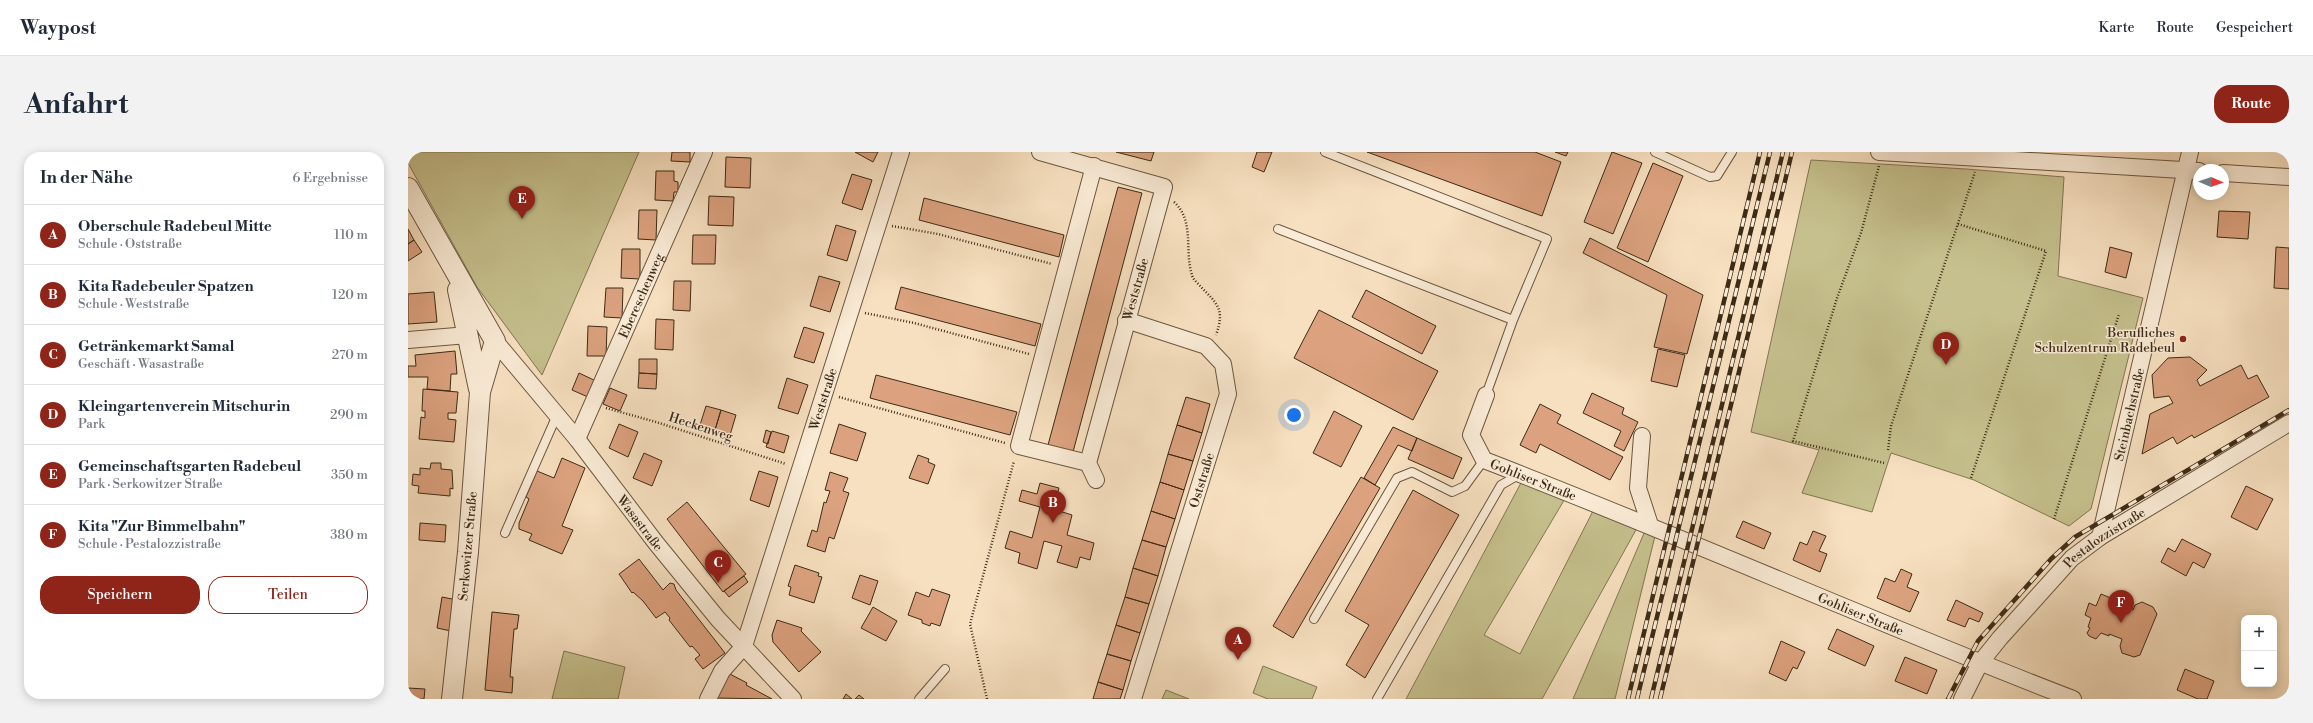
<!DOCTYPE html>
<html lang="de">
<meta charset="utf-8">
<style>
body{margin:0;font-family:"Libre Bodoni",serif;background:#f2f2f3;color:#1f2937}
.controls{position:absolute;right:12px;bottom:12px;display:grid;overflow:hidden;border-radius:8px;box-shadow:0 2px 10px #0003}
.controls button{width:36px;height:36px;display:grid;place-items:center;padding:0;border:0;border-bottom:1px solid #e0e1e3;background:#fff;color:#1f2937;font:20px sans-serif}
.compass{position:absolute;left:1785px;top:12px;width:36px;height:36px;border-radius:50%;background:#fff;box-shadow:0 2px 10px #0003;rotate:92deg}
.you{position:absolute;left:886px;top:263px;width:14px;height:14px;margin:-10px;border:3px solid #fff;border-radius:50%;background:#1a73e8;box-shadow:0 0 0 6px #1a73e833}
.badge{display:grid;place-items:center;width:26px;height:26px;border-radius:50%;background:#8f2418;color:#fff;font-size:13px;font-weight:700}
.pin{position:absolute;translate:-50% -33px;filter:drop-shadow(0 1px 2px #0008)}
.pin::after{content:'';position:absolute;top:21px;width:14px;height:12px;background:inherit;clip-path:polygon(0 0,100% 0,50% 100%)}
.list{margin:0;padding:0;list-style:none}
h2{display:flex;justify-content:space-between;align-items:center;height:52px;margin:0;padding:0 16px;font-size:17px}
h2 small{font-size:13px;font-weight:400;color:#747a83}
.list li{display:grid;grid-template-columns:26px 1fr auto;gap:12px;align-items:center;box-sizing:border-box;height:60px;padding:0 16px;border-top:1px solid #e0e1e3}
.list b{display:block;font-size:15px;white-space:nowrap}
.list p{margin:0;font-size:13px;white-space:nowrap;color:#747a83}
.list em{font-size:13px;font-style:normal;color:#747a83}
.actions{display:flex;gap:8px;padding:12px 16px}
.actions a{flex:1;padding:9px 0;border:1px solid #8f2418;border-radius:16px;text-align:center;font-size:14px;color:#8f2418}
.actions .main{background:#8f2418;color:#fff}
.map{position:relative;flex:none;width:1881px;height:547px;overflow:hidden;border-radius:16px}
header{display:flex;align-items:center;gap:24px;box-sizing:border-box;height:56px;padding:0 20px;background:#fff;border-bottom:1px solid #e0e1e3}
header strong{font-size:19px}
nav{display:flex;gap:22px;margin-inline-start:auto;font-size:14px}
.intro{display:flex;align-items:center;justify-content:space-between;box-sizing:border-box;height:96px;padding:0 24px}
h1{margin:0;font-size:28px}
.button{padding:10px 18px;border-radius:16px;background:#8f2418;color:#fff;font-size:14px;font-weight:700}
main{display:flex;gap:24px;padding:0 24px}
aside{flex:1;background:#fff;border-radius:16px;box-shadow:0 2px 10px #0003}
.map>svg:first-child{display:block}
.green{fill:#c5c08d;stroke:#817652}
.building{fill:#dca27f;stroke:#3d2b16}
.lines{fill:none;stroke-linecap:round;stroke-linejoin:round}
.service-casing{stroke:#6c5840;stroke-width:10}
.minor-casing{stroke:#6c5840;stroke-width:18}
.tertiary-casing{stroke:#6c5840;stroke-width:22}
.path{stroke:#3d2b16;stroke-width:2.5;stroke-dasharray:1 2;stroke-linecap:butt}
.service{stroke:#faebd6;stroke-width:8}
.minor{stroke:#faebd6;stroke-width:16}
.tertiary{stroke:#faebd6;stroke-width:20}
.rail-casing{stroke:#3d2b16;stroke-width:4.5}
.rail{stroke:#faebd6;stroke-width:3;stroke-dasharray:9;stroke-linecap:butt}
.poi-dot{fill:#8f2418;stroke:#faebd6;stroke-width:1.5}
.labels{text-anchor:middle;stroke-width:3;stroke-linejoin:round;paint-order:stroke}
.street-label{font-size:13px;fill:#3d2b16;stroke:#faebd6}
.poi-label{font-size:13px;fill:#3d2b16;stroke:#faebd6;text-anchor:end}
</style>
<header>
<strong>Waypost</strong>
<nav><a>Karte</a><a>Route</a><a>Gespeichert</a></nav>
</header>
<div class="intro"><h1>Anfahrt</h1><a class="button">Route</a></div>
<main>
<aside>
<h2>In der Nähe<small>6 Ergebnisse</small></h2>
<ul class="list">
<li><span class="badge">A</span><div><b>Oberschule Radebeul Mitte</b><p>Schule · Oststraße</p></div><em>110 m</em></li>
<li><span class="badge">B</span><div><b>Kita Radebeuler Spatzen</b><p>Schule · Weststraße</p></div><em>120 m</em></li>
<li><span class="badge">C</span><div><b>Getränkemarkt Samal</b><p>Geschäft · Wasastraße</p></div><em>270 m</em></li>
<li><span class="badge">D</span><div><b>Kleingartenverein Mitschurin</b><p>Park</p></div><em>290 m</em></li>
<li><span class="badge">E</span><div><b>Gemeinschaftsgarten Radebeul</b><p>Park · Serkowitzer Straße</p></div><em>350 m</em></li>
<li><span class="badge">F</span><div><b>Kita &quot;Zur Bimmelbahn&quot;</b><p>Schule · Pestalozzistraße</p></div><em>380 m</em></li>
</ul>
<div class="actions"><a class="main">Speichern</a><a>Teilen</a></div>
</aside>
<div class="map">
<svg width="1881" height="547" viewBox="0 0 1881 547">
<rect width="100%" height="100%" fill="#f7e0c0"/>
<filter id="stains"><feTurbulence type="fractalNoise" baseFrequency=".005" numOctaves="4"/><feColorMatrix values="0 0 0 0 .2 0 0 0 0 .09 0 0 0 0 .02 0 0 0 .5 -.17"/></filter>
<radialGradient id="worn" r=".72"><stop offset=".6" stop-color="#630" stop-opacity="0"/><stop offset="1" stop-color="#630" stop-opacity=".3"/></radialGradient>
<path class="green" d="M0,0h231l-97,223 -65,-88 -69,-124z
M1403,8l155,9 98,8 -6,99 85,22 -52,211 -22,17 -95,-46 -83,-27 -19,59 -70,-19 17,-43 -68,-18z
M1114,329l44,16 -82,138 36,19 74,-145 43,19 -95,171h-136z
M1237,379l10,5 -40,163h-42z
M156,499l61,16 -7,32h-66z
M855,514l54,21 -5,12h-44l-15,-6z
M758,538l23,9h-27z"/>
<path class="building" d="M264,0h18v10l-19,-1z
M447,0h23l-5,10z
M708,0h38l-3,9z
M849,0h15l-8,20 -12,-5z
M959,0h168l26,10 -19,54z
M1147,0h13l-2,4z
M1204,0l30,11 -29,71 -29,-12z
M318,5l25,1 -1,30 -25,-1z
M1245,11l30,13 -35,86 -31,-14z
M248,19h18v10l4,1v10h-4l-1,9 -18,-1z
M444,22l20,6 -10,30 -20,-7z
M710,35l24,6 -69,259 -25,-7z
M301,44l25,1 -1,29 -25,-1z
M516,46l140,37 -5,22 -140,-37z
M231,58h18l-1,30 -18,-1z
M1811,59l31,1 -2,27 -31,-2z
M428,73l20,6 -9,30 -20,-6z
M0,77l6,11 -6,4z
M285,83h23l-1,29h-23z
M1182,86l113,57 -16,59 -33,-7 13,-52 -84,-42z
M6,88l8,12 -14,9v-17z
M1702,95l22,6 -6,25 -21,-6z
M1868,95l13,1v41l-15,-1z
M214,97h18v30l-19,-1z
M411,124l21,6 -10,30 -20,-6z
M266,129h17l-1,30 -17,-1z
M493,135l140,37 -6,22 -140,-37z
M198,136h17l-1,30 -18,-1z
M958,138l70,36 -14,28 -70,-37z
M26,140l3,30 -29,2v-30z
M911,158l119,61 -25,49 -119,-62z
M248,167l18,1 -1,30 -18,-1z
M180,174l19,1 -1,29h-19z
M396,175l20,6 -10,30 -20,-6z
M1250,197l27,6 -8,32 -26,-6z
M47,199l2,23h-6l-1,17 -23,-2 1,-12h-20v-11h8l-1,-11z
M1782,205l17,13 -10,10 3,6 41,-21 7,14 9,-4 12,22 -75,41 -2,-3 -15,9 -4,-7 -31,17 8,-40 23,-11 -4,-7 -15,2 -2,-23 16,-17z
M231,207h18v15l-18,-1z
M171,221l17,8 -8,16 -16,-7z
M231,221l18,1 -1,15 -18,-1z
M468,223l141,37 -7,23 -140,-37z
M379,226l21,7 -10,29 -20,-6z
M202,236l17,7 -7,16 -17,-7z
M15,237l35,3 -2,21h-8v6l8,1 -2,22 -35,-3 2,-22 4,1v-7h-3z
M1184,241l32,15 -2,6 16,8 -14,29 -10,-5 7,-15 -38,-18z
M778,245l24,7 -8,29 -25,-8z
M1132,252l21,11 -4,8 66,34 -13,23 -70,-36 -4,9 -16,-8z
M298,254l15,4 -6,20 -15,-5z
M313,258l15,5 -6,20 -15,-5z
M926,259l28,15 -21,41 -28,-14z
M211,272l19,8 -10,25 -19,-9z
M431,272l27,9 -9,28 -27,-8z
M769,273l25,8 -9,28 -25,-7z
M985,275l24,11 -5,13 -14,-6 -23,40 -11,-7z
M358,278l5,2 -3,12 -5,-2z
M364,279l17,5 -5,17 -18,-6z
M1009,286l45,20 -9,21 -45,-20z
M236,301l18,8 -10,25 -19,-8z
M760,302l25,7 -9,29 -24,-8z
M510,303l11,4 -1,3 7,3 -7,19 -19,-6z
M154,306l23,10 -23,58 11,4 -11,24 -33,-14 3,-6 -13,-5v-6l10,-24 -3,-2 11,-26 17,7z
M23,311h10v6l11,1 1,19 -3,-1v8l-32,-3 1,-7 -7,-1 1,-11 7,1v-7l10,1z
M351,319l19,6 -9,30 -19,-7z
M422,320l18,6 -5,13 6,2 -15,46 -5,-2 -4,15 -18,-6 5,-16 5,2 7,-30 2,1 4,-12 -5,-1z
M953,325l19,11 -87,150 -20,-12z
M752,330l24,8 -9,29 -24,-8z
M632,331l19,5 -6,21 19,6 -5,20 27,8 -4,17 -10,-3 -3,11 -20,-6 5,-16 -18,-5 -7,28 -19,-6 2,-10 -15,-5 5,-17 22,7 8,-31 -21,-6 3,-11 15,4z
M1838,334l27,13 -16,31 -26,-13z
M1005,338l46,25 -94,163 -19,-13 23,-40 -24,-14z
M279,350l59,72 -23,18 -56,-73z
M743,359l24,8 -9,28 -24,-7z
M1335,369l28,12 -7,16 -28,-12z
M12,371l26,2 -1,17 -26,-2z
M1405,379l13,5 -7,15 8,3 -7,18 -27,-12 7,-18 7,3z
M1774,387l29,15 -7,14 -11,-6 -7,14 -25,-14 7,-14 7,4z
M734,388l24,7 -8,29 -25,-8z
M231,407l24,31 7,-7 4,1 2,6 49,63 -22,16 -8,-10 5,-4 -8,-9 -2,1 -21,-27 1,-2 -5,-6 -9,6 -13,-17 -10,-9 -1,1 -13,-19z
M387,413l24,8 -1,3 4,1 -8,26 -25,-8 2,-8 -3,-1z
M725,416l25,8 -9,28 -24,-7z
M1493,417l11,5 -5,13 12,5 -9,20 -33,-14 8,-20 10,4z
M452,423l18,6 -8,24 -18,-7z
M336,424l4,6 -19,15 -5,-6z
M524,437l18,6 -10,31 -9,-3 -1,3 -8,-3v-3l-14,-5 8,-23 13,5z
M1693,442l22,9 -1,3 11,4 2,-5 7,-3 11,5 4,7 -17,41 -6,2 -12,-4 -2,-7 2,-7 -13,-5v2l-8,-3 -5,6 -7,-3 -2,-3 3,-5 -2,-1 3,-9 -6,-3 4,-12 7,3z
M34,445l15,3 -6,31 -14,-3z
M717,445l24,7 -9,29 -24,-8z
M1548,448l27,13 -4,9 -10,-4 -4,9 -18,-7z
M465,455l24,14 -11,20 -25,-13z
M84,460l27,3 -2,14h-3l-4,48h3l-1,16 -27,-3z
M369,468l25,8 -1,3 20,21 -22,20 -26,-30 -1,-7z
M708,473l24,8 -9,28 -24,-7z
M1429,477l37,17 -9,20 -37,-17z
M1373,489l24,11 -8,17 -4,-2 -7,14 -17,-8z
M699,502l24,7 -8,29 -25,-8z
M1497,505l32,13 -10,24 -32,-13z
M1777,517l29,12 -7,18h-9l-21,-9z
M320,521l19,10 -1,2 26,14 -56,-1z
M690,530l25,8 -3,9h-27z
M0,536l17,1 -1,10h-16z
M438,542l6,5h-9z
M451,543l5,4h-9z"/>
<g class="lines">
<g class="service-casing">
<path id="service" d="M1247,0l55,25 7,-1 15,-24
M870,77l235,91 34,-81 -222,-87
M1078,243l27,-75
M97,381l52,-118
M906,467l83,-141 15,-6 40,20 13,-6 19,-26
M511,547l26,-30
M969,547l124,-214 19,-11"/>
</g>
<g class="minor-casing">
<g id="minor">
<path d="M632,0l124,35 -76,276 8,17"/>
<path d="M1471,0l320,19"/>
<path d="M1815,21l66,4"/>
<path d="M718,168l80,26 17,18 5,30 -95,305"/>
<path d="M0,188l60,-5"/>
<path id="s1" d="M87,189l82,98 79,104 62,76 75,80"/>
<path id="s2" d="M1078,243l-15,40 13,25c198,76 391,163 589,239"/>
<path d="M1234,284l-4,52 12,37"/>
<path id="s3" d="M169,287l127,-287"/>
<path d="M680,311l-69,-17 75,-280"/>
<path id="s4" d="M1692,385l90,-385"/>
<path id="s5" d="M300,547l14,-28 22,-25 157,-494"/>
<path id="s6" d="M1554,547l18,-36 20,-25 72,-80 28,-21 189,-114"/>
</g>
</g>
<g class="tertiary-casing">
<path id="tertiary" d="M0,36l87,153 -15,51 -12,160 -16,147
M50,138l21,99"/>
</g>
<path class="path" d="M1471,14l-18,67 -24,65 -44,143 91,22
M766,50c21,19 10,48 18,73 1,5 6,8 9,12 17,17 24,23 15,48
M1550,72l88,27 -75,227
M484,74l46,8 114,30
M457,161l49,10 115,31
M431,245l166,46
M198,256l50,14 130,42
M1480,298l3,-24 84,-254
M1646,367l65,-205
M579,547l-17,-75 44,-163"/>
<use href="#service" class="service"/>
<use href="#minor" class="minor"/>
<use href="#tertiary" class="tertiary"/>
<g class="rail-casing">
<path id="rail" d="M1220,547l132,-547
M1229,547l133,-547
M1243,547l132,-547
M1252,547l132,-547
M1540,547l30,-58 73,-82 24,-22 214,-127"/>
</g>
<use href="#rail" class="rail"/>
</g>
<circle class="poi-dot" cx="1775" cy="187" r="4"/>
<g class="labels">
<g class="street-label">
<text transform="translate(727 137) rotate(-74)" y="5">Weststraße</text>
<text dy="5" stroke="none"><textPath href="#s3" startOffset="157">Ebereschenweg</textPath></text>
<text dy="5" stroke="none"><textPath href="#s5" startOffset="324">Weststraße</textPath></text>
<text dy="5" stroke="none"><textPath href="#s4" startOffset="126">Steinbachstraße</textPath></text>
<text transform="translate(293 274) rotate(18)" y="5">Heckenweg</text>
<text dy="5" stroke="none"><textPath href="#s2" startOffset="124">Gohliser Straße</textPath></text>
<text transform="translate(793 328) rotate(-73)" y="5">Oststraße</text>
<text dy="5" stroke="none"><textPath href="#s1" startOffset="233">Wasastraße</textPath></text>
<text dy="5" stroke="none"><textPath href="#s6" startOffset="218">Pestalozzistraße</textPath></text>
<text transform="translate(59 394) rotate(-85)" y="5">Serkowitzer Straße</text>
<text dy="5" stroke="none"><textPath href="#s2" startOffset="478">Gohliser Straße</textPath></text>
</g>
<g class="poi-label">
<text x="1767" y="185">Berufliches<tspan x="1767" dy="15">Schulzentrum Radebeul</tspan></text>
</g>
</g>
<rect width="100%" height="100%" filter="url(#stains)"/>
<rect width="100%" height="100%" fill="url(#worn)"/>
</svg>
<div class="controls">
<button>+</button>
<button>−</button>
</div>
<svg class="compass" viewBox="-18 -18 36 36"><path d="M0-13l5 13h-10z" fill="#e53935"/><path d="M0 13l5-13h-10z" fill="#747a83"/></svg>
<div class="you"></div>
<div class="pin badge" style="left:830px;top:508px">A</div>
<div class="pin badge" style="left:645px;top:371px">B</div>
<div class="pin badge" style="left:310px;top:431px">C</div>
<div class="pin badge" style="left:1538px;top:213px">D</div>
<div class="pin badge" style="left:114px;top:67px">E</div>
<div class="pin badge" style="left:1713px;top:471px">F</div>
</div>
</main>
